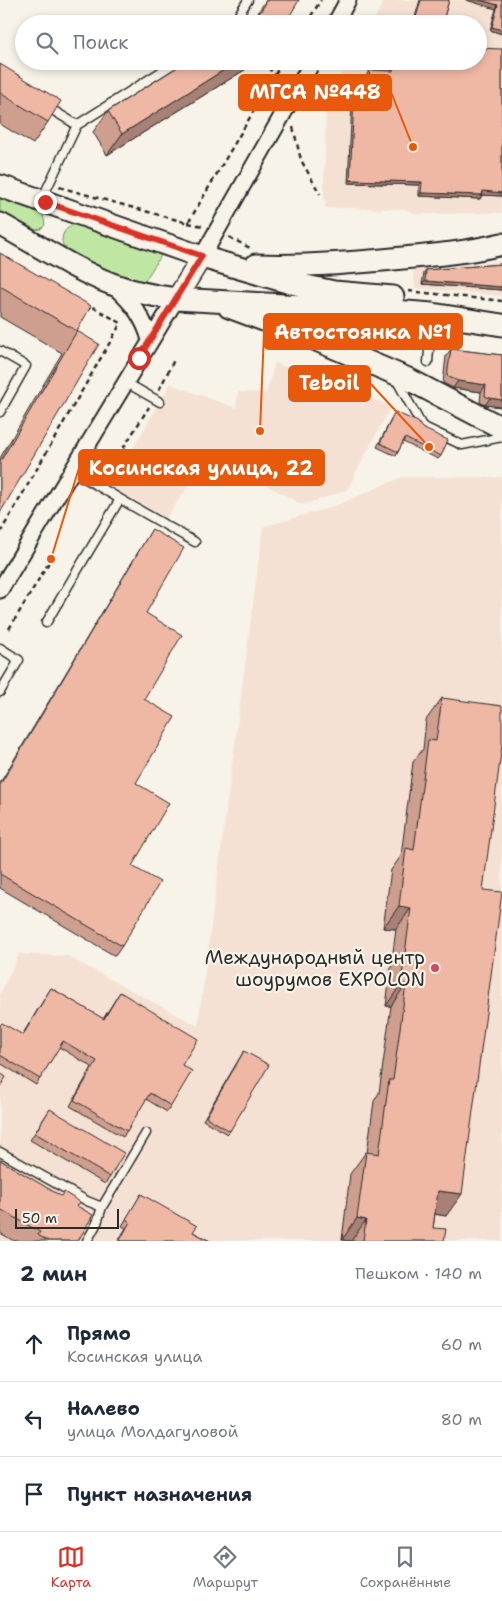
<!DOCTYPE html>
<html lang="ru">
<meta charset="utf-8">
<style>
body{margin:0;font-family:"Shantell Sans",sans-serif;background:#f2f2f3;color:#1f2937}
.scale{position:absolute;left:15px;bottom:12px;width:104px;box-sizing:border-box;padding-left:5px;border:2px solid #2b2b2b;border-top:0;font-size:14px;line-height:18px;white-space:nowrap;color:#2b2b2b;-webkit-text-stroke:4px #f7f3e8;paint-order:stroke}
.stop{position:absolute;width:15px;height:15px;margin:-11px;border:4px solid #d93025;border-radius:50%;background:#fff}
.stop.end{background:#d93025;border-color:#fff;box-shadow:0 1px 5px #0008}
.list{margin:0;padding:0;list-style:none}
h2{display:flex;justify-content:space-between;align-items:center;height:65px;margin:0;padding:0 20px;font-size:21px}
h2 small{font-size:16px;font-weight:400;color:#747a83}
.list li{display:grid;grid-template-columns:32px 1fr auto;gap:15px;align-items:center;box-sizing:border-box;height:75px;padding:0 20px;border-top:1px solid #e0e1e3}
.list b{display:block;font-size:19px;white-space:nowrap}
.list p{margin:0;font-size:16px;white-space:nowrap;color:#747a83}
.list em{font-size:16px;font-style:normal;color:#747a83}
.icon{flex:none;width:28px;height:28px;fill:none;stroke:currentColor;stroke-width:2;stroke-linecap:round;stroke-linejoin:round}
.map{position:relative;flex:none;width:502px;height:1241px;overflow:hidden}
.search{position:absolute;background:#fff;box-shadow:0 2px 8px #0003;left:15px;right:15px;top:15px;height:55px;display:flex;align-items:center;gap:12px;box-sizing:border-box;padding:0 18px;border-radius:28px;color:#747a83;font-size:19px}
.sheet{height:290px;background:#fff}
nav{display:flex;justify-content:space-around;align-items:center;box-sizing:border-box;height:70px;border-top:1px solid #e0e1e3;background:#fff;font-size:14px;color:#747a83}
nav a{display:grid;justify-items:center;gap:2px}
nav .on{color:#d93025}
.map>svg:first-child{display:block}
.built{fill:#f5e1d4}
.green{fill:#bfe7a3;stroke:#758967}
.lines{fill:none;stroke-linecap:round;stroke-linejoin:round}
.service-casing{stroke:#2b2b2b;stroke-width:11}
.minor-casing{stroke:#2b2b2b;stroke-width:19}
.tertiary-casing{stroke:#2b2b2b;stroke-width:22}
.secondary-casing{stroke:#2b2b2b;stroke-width:25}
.path{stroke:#2b2b2b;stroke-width:2.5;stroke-dasharray:5 4;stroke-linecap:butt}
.service{stroke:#f7f3e8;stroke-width:8}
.minor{stroke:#f7f3e8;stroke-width:15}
.tertiary{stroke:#f7f3e8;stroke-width:19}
.secondary{stroke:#f7f3e8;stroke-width:21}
.wall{fill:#ce9e8e;stroke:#2b2b2b}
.shaded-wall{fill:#a78174;stroke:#2b2b2b}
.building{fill:#efb8a5;stroke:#2b2b2b}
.route{stroke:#d93025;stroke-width:6}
.poi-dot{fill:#d1495b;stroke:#f7f3e8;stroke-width:2}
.labels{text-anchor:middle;stroke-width:4.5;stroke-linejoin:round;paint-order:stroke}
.poi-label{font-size:19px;fill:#2b2b2b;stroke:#f7f3e8;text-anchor:end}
.leader{fill:none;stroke:#e8590c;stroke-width:2}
.callout-dot{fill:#e8590c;stroke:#f7f3e8;stroke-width:2}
.callout{fill:#e8590c;stroke:#e8590c;stroke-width:2}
.callout-label{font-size:20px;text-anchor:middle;font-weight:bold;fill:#fff}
</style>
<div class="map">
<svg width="502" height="1241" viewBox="0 0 502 1241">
<rect width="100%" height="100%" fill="#f7f3e8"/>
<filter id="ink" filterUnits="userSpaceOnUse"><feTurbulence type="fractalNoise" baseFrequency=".02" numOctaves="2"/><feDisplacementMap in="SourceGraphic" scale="10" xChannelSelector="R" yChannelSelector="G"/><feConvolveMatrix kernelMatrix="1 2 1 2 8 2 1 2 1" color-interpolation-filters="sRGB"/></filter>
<g filter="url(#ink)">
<path class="built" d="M385,0h117v213l-86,1 -11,-5 -79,-1 -2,-14 2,-93 23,-40h129v-37h-107z
M502,261v35l-87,-8 -2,-18z
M275,363l116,43 -44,84 -44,15 -93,-50 -44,63 -55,-31 59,-103 66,24 2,-16 28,1z
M402,477h100v764h-502v-247l19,-40 48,2 131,70 65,-499 69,-20z"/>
<path class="green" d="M0,199l43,15 2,11 -4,4 -5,1 -36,-18z
M78,224l84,30 -20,31 -74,-33c-11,-10 -6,-26 10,-28z"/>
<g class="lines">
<g class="service-casing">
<path id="service" d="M233,24l15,-24
M77,125l101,-64
M42,199l35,-74 -31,-19
M0,351l26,15 -26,46
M428,362l4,-46
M396,379l26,47 40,19 40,-8
M125,382l35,20
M120,499l75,43
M46,623l74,-124 -49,-29
M0,648l19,12 -19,32
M0,1152l87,49 15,6 -5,16 -10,18
M102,1207l44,-74"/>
</g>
<g class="minor-casing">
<path id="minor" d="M335,24l13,-24
M202,257l111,-196
M117,289c16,15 27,29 33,51
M0,590l176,-291"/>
</g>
<g class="tertiary-casing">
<path id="tertiary" d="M176,299l26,-42"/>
</g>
<g class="secondary-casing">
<path id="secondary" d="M0,186l202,71 85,25 47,10 59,5
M0,224c36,20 73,45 112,60 21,8 42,12 64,15l218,12 38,3 70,11
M256,265c49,2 98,-2 147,-7 33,-3 66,-6 99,-14
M229,307l83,31 96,41 94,49"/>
</g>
<path class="path" d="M306,24l15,-24
M262,61l13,14 6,16
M293,127l8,33 19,34
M59,187l129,36 95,-162
M188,223l15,3
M229,237l21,11
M408,291l94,10
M159,390l15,-30
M104,479l45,-72
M0,533l121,-210 -32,-18
M9,629l42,-70"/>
<use href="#service" class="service"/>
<use href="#minor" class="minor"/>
<use href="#tertiary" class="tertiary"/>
<use href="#secondary" class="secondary"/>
</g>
<path class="wall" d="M266,0h33l-46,20z
M420,0h29l-7,24h-29z
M502,0v34l-12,-4 6,-21z
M502,49v147l-20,-1 -2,4 -61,-3v-11l-71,-2 5,-101 2,-4 12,1v-5l3,-4 20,1 1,-5 2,-3h10v-2h75z
M0,64l48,58 -15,22 -33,-20z
M251,66l-144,89 -14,-23 15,-21z
M0,253l77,78 -77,182v-55l62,-105 -62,-36z
M502,264v26l-80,-6 2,-11 2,-3z
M451,349l51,6v52l-17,-2 -5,-3 1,-10 -28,-4 -10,-5 3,-27z
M395,412l46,44 -3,3 -35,-17 -7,14 -19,-9z
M152,529l-6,84 -2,86 -8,84 -4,83 -10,80 -7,10 -115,-68v-105l146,-244z
M442,698l41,192 -37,326 -11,-2 -2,14 11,13h-96l-6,-1 8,-66 16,-22 1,1 7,-52 5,-8 12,-87h-5l10,-77 -13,-1 8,-58 10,-14 12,-94 10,-13 3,-29z
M51,988l52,31 17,-27 62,73 -11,41 -4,6 -21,-13 -23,38 -53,-31 22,-39 -33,-20 -23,38 -36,-22v-38l22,10z
M242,1054l-12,77 -3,3 -24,-14z
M50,1109l60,68 -5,7 -75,-44z
M0,1160l77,46 1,35h-64l-14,-8z
M141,1194l52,38 17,9h-92l8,-13 -4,-2z"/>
<path class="shaded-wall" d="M466,0h14l18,5 -2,4z
M492,27l10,3v4l-12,-4z
M238,61h16l-3,5 -144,89 15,-21z
M350,180l72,2 -3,3 -71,-2z
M483,191l19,2v3l-22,-1z
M421,193l61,2 -2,4 -61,-3z
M425,281l77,6v3l-80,-6z
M458,381l28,4 -5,7 -28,-4z
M490,398l12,2v7l-17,-2z
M399,906l12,2 -15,21 -13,-1z
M401,984h5l-15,22h-5z
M438,1191l24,3 -16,22 -23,-4z
M357,1218l9,2 -15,21 -9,-1z"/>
<path class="building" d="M268,0h31l-14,24h-38l9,-6z
M421,0h28l-7,24h-28z
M480,0h22v30l-10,-3 6,-22z
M478,48l24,1v144l-19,-2 -1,4 -61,-2 1,-11 -72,-2 5,-102 14,1 1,-9 23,1v-8h12v-2h73z
M187,61h51l-116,73 -14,-23z
M0,64l61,37 -13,21 -48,-29z
M0,253l91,53 -14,25 -77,-45z
M502,264v23l-77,-6 1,-11z
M77,331l22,13 -99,169v-51z
M451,349l51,6v45l-12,-2 -5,-2 1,-11 -28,-4 -11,-5z
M395,412l23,10 4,6 26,12 -7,16 -36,-18 -7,14 -18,-9z
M152,529l32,19 -38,65 36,22 -38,64 31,18 -39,66 33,20 -37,63 28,16 -38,64 -122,-72v-89z
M442,698l60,8v39l-19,145 19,2 -40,302 -24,-3 -5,37 13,1 -2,12h-81l3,-21 -9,-2 9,-66 13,2 10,-74h4l13,-96h-5l10,-76 -12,-2 7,-58 8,2 14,-110 8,1z
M51,988l53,31 16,-27 78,47 -16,26 10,6 -21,35 -21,-13 -23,38 -53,-31 23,-39 -34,-20 -23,38 -40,-24v-30l2,-2 21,12z
M244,1051l25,14 -39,66 -24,-14z
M0,1073l6,4 -6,10z
M50,1109l74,44 -14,24 -75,-44z
M0,1160l61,36 3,-4 16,10 -3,4 16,9 -15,26h-30l-10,-6 2,-3 -40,-23z
M141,1194l56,32 -4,6 17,9h-88l-2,-1 10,-18 -4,-3z"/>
</g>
<g class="lines" filter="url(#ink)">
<path class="route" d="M45,202l157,54 -63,102"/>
</g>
<circle class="poi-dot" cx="435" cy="968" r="5"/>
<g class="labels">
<g class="poi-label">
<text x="425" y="964">Международный центр<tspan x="425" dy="22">шоурумов EXPOLON</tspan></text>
</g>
</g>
<path class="leader" d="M413 147L391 92M260 431L264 332M429 447L370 383M51 559L79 468"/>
<g class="callout-dot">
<circle cx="413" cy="147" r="5"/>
<circle cx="260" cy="431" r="5"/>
<circle cx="429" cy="447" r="5"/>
<circle cx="51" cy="559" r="5"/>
</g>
<g class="callout">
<rect x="239" y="75" width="152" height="35" rx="5"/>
<rect x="264" y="314" width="198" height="35" rx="5"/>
<rect x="289" y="366" width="81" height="35" rx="5"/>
<rect x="79" y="450" width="245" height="35" rx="5"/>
</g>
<g class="callout-label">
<text x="315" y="99">МГСА №448</text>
<text x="363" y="339">Автостоянка №1</text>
<text x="329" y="390">Teboil</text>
<text x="201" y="475">Косинская улица, 22</text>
</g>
</svg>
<div class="scale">50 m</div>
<div class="stop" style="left:139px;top:358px"></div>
<div class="stop end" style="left:45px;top:202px"></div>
<div class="search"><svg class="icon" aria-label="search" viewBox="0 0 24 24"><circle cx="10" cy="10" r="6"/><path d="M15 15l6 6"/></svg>Поиск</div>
</div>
<section class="sheet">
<h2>2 мин<small>Пешком · 140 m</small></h2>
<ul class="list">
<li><svg class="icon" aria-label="ahead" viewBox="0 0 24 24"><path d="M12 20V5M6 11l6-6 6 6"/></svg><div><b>Прямо</b><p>Косинская улица</p></div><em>60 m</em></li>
<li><svg class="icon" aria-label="left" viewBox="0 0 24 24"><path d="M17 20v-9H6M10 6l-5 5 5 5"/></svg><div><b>Налево</b><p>улица Молдагуловой</p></div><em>80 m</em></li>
<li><svg class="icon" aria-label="arrive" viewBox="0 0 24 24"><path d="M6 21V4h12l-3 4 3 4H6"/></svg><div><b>Пункт назначения</b></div></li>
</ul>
</section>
<nav>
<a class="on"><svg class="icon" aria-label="map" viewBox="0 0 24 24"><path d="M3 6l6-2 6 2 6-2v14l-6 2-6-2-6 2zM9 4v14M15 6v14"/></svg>Карта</a>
<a><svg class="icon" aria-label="directions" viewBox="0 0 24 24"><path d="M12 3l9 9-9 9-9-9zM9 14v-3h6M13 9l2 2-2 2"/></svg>Маршрут</a>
<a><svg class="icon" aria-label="saved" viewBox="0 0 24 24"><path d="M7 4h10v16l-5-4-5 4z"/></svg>Сохранённые</a>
</nav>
